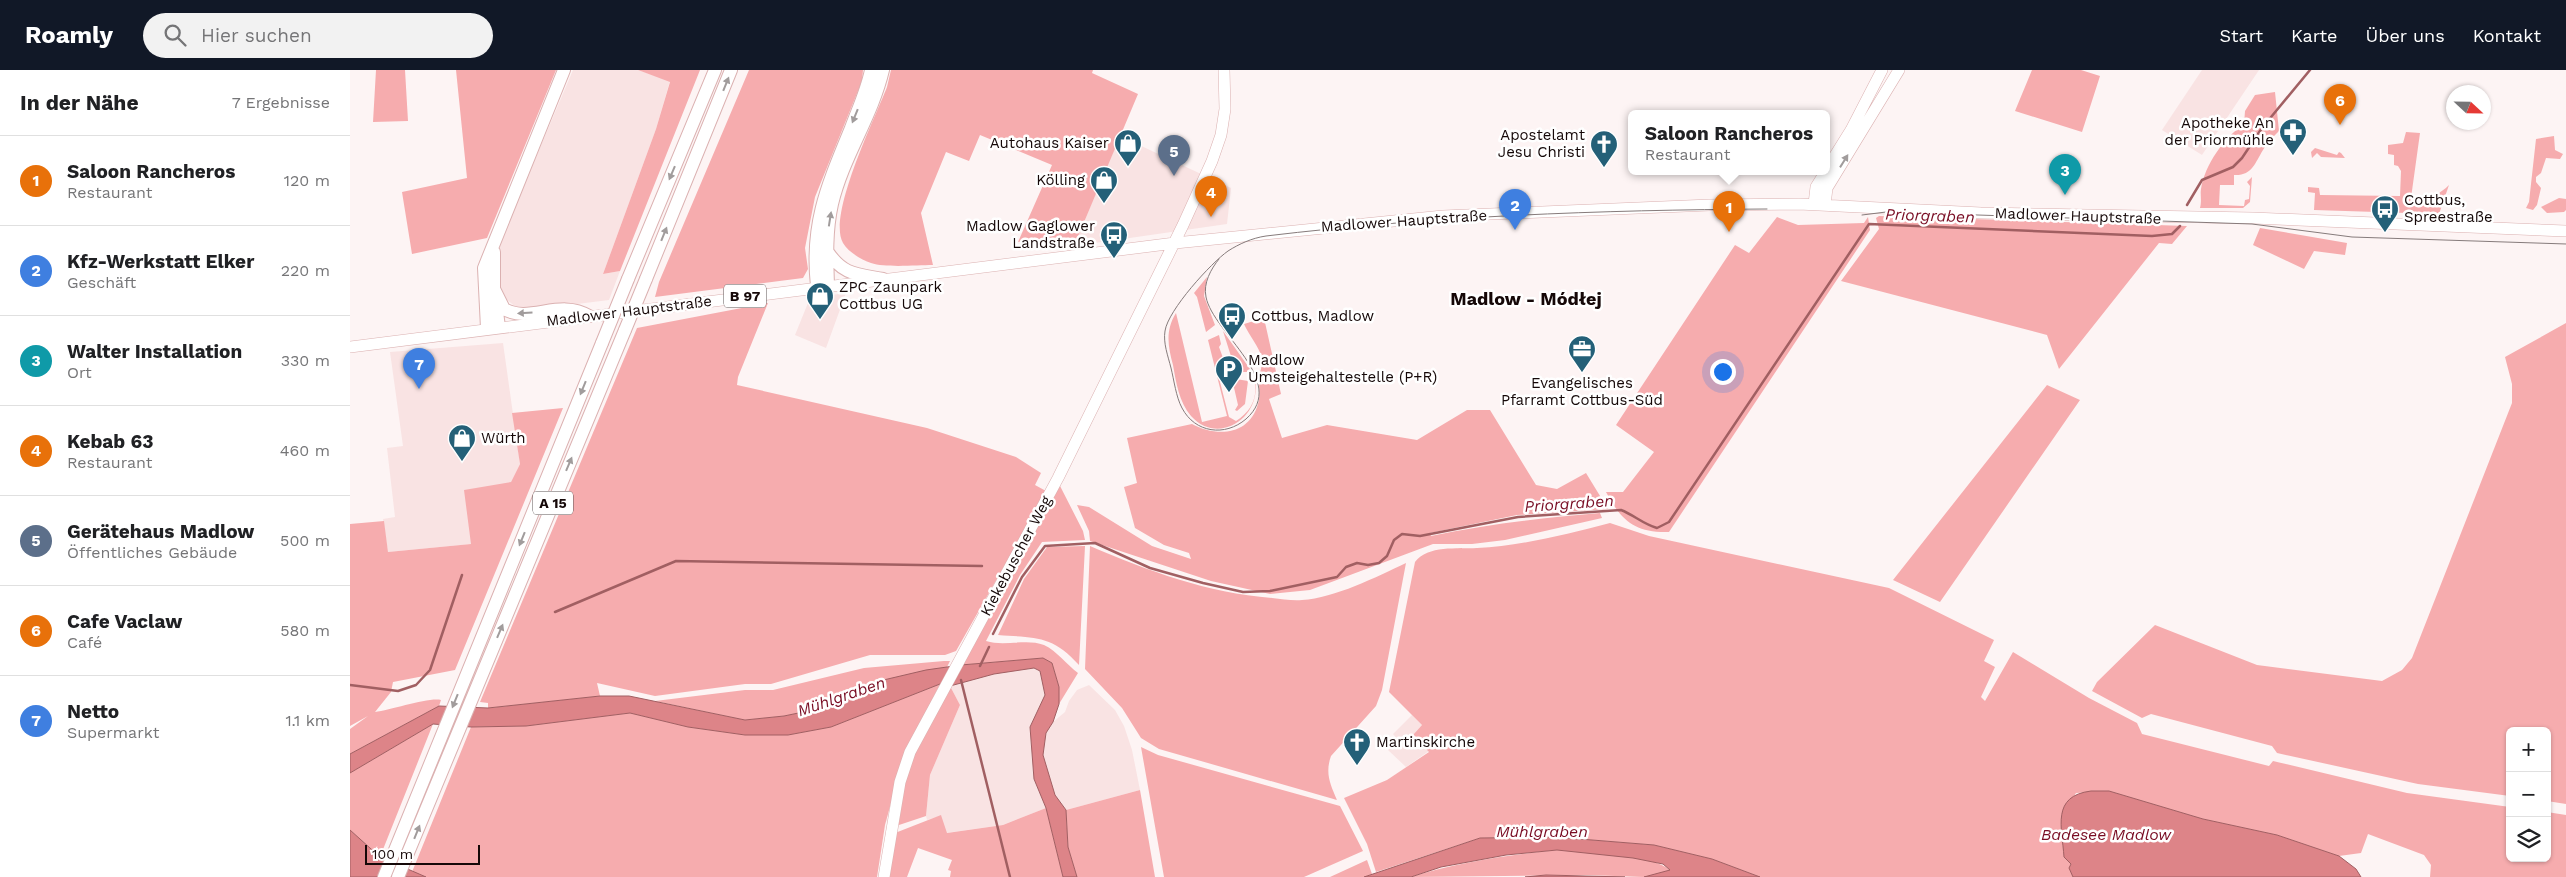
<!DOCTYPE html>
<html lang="de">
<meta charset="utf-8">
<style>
body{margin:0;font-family:"Work Sans",sans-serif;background:#f2f2f2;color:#202124}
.controls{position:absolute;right:15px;bottom:15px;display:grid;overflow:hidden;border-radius:8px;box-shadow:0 1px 4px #0004}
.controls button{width:45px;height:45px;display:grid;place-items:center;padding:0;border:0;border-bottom:1px solid #e0e0e0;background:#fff;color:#202124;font:25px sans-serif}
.compass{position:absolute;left:2096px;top:15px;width:45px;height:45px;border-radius:50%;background:#fff;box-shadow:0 1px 4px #0004;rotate:112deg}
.scale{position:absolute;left:15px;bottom:12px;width:115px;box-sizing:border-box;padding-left:5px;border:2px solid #150808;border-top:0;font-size:14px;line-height:18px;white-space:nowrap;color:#150808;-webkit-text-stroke:4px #fff;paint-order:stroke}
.you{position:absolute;left:1372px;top:301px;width:18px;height:18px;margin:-12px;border:4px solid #fff;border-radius:50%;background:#1a73e8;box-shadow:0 0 0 8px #1a73e833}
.badge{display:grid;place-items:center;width:32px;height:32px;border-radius:50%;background:#111827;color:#fff;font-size:16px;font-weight:700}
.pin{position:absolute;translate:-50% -41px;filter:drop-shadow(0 1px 2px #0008)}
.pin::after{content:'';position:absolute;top:26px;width:18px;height:15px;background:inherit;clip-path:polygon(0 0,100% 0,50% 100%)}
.popup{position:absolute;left:1278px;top:40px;width:202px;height:65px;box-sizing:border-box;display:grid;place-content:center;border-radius:8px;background:#fff;filter:drop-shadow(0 1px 4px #0005);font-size:16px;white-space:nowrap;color:#757577}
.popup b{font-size:19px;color:#202124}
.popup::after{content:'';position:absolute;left:50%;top:100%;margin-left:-10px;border:10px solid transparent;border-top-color:#fff}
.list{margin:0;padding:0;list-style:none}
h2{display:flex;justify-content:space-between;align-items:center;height:65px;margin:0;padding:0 20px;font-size:21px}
h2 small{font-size:16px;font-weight:400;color:#757577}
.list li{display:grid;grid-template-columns:32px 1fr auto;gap:15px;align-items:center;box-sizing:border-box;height:90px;padding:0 20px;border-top:1px solid #e0e0e0}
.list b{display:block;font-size:19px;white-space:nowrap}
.list p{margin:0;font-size:16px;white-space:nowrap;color:#757577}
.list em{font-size:16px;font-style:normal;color:#757577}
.icon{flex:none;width:28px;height:28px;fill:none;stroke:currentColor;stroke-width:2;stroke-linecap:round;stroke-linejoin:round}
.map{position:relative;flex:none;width:2216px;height:807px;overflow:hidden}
header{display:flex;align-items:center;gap:30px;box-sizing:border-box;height:70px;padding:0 25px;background:#111827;color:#fff}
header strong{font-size:24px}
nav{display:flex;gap:28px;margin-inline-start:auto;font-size:18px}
.search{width:350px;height:45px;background:#f2f2f2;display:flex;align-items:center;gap:12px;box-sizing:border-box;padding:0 18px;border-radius:28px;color:#757577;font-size:19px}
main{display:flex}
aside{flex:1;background:#fff}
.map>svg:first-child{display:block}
.built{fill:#f9e3e3}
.green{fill:#f6acae}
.water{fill:#dd8488;stroke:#a15f62}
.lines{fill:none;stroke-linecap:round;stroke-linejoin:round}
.stream{stroke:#a15f62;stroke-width:2.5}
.major-casing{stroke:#dbb1b1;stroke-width:12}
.highway-casing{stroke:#dbb1b1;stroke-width:14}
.major{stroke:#fff;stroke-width:11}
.highway{stroke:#fff;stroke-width:12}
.tram{stroke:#867b7b;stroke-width:1}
.highway-bridge-casing{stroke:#dbb1b1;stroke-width:14;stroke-linecap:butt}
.highway-bridge{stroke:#fff;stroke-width:12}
.oneway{fill:#a19c9c}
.labels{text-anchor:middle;stroke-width:5;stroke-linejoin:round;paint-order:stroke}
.shield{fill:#fff;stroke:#5b5252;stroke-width:1}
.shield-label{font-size:14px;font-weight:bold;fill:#150808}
.poi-label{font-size:15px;fill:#150808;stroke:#fff;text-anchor:start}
.street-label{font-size:15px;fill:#150808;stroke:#fff}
.water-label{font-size:16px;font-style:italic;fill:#790c23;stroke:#fff}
.quarter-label{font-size:18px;font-weight:bold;fill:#150808;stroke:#fff}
</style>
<header>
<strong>Roamly</strong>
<div class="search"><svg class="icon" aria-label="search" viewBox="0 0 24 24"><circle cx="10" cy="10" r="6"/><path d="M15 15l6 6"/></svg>Hier suchen</div>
<nav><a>Start</a><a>Karte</a><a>Über uns</a><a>Kontakt</a></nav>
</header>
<main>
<aside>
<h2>In der Nähe<small>7 Ergebnisse</small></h2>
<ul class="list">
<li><span class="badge" style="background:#e8710a">1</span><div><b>Saloon Rancheros</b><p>Restaurant</p></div><em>120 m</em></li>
<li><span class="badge" style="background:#3f7fe0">2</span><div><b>Kfz-Werkstatt Elker</b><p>Geschäft</p></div><em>220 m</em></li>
<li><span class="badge" style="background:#0f9aa8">3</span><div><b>Walter Installation</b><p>Ort</p></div><em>330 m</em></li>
<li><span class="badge" style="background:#e8710a">4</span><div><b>Kebab 63</b><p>Restaurant</p></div><em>460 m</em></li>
<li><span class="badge" style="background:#5c6f8a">5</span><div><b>Gerätehaus Madlow</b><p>Öffentliches Gebäude</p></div><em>500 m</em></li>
<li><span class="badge" style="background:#e8710a">6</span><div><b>Cafe Vaclaw</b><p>Café</p></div><em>580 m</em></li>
<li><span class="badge" style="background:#3f7fe0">7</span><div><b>Netto</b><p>Supermarkt</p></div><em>1.1 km</em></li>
</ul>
</aside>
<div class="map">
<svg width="2216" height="807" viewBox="0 0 2216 807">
<rect width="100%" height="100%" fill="#fdf4f4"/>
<path class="built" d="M223,0h65l32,11 -14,48 -53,145 17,-3 -11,29 -88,11 -19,-15 -5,-18v-19l5,-22z
M1852,0h57l-57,85 -40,-25z
M770,66l111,52 -4,36 -153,22z
M496,223l-20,55 -31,-13 15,-37z
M153,273l17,121 -9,18 -40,62 -83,8 -5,-33 12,-2 -8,-69 16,-2 -13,-94z
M684,598l6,3 5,24 -15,32 4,52 12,29 -43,17 -57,8 -5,-17 -14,4 -1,-4 4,-41 30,-70 -10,-19 44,-12z
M739,615l26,25 9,16 8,24 8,40 -74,20 -11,-15 -12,-40 3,-22 7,-11 12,-10 4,-11 8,-11z
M1062,645l10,10 -9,10 16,16 -23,16 -18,-17 10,-10 -5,-6z"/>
<path class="green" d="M26,0h29l3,51 -35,1z
M106,0h100l-69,168 -75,16 -10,-62 65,-14z
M288,0h62l-80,201 -17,3 53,-145 14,-47z
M399,0h114l-1,11 -47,116 -10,51 3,21 -5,9 -148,19 4,-15z
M541,0h202l-1,3 46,21 -64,152 -11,1 -2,-10 -43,5 34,-77 -72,-30 -11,26 -23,-9 -25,61 12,52c-17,0 -47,3 -62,-2 -9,-3 -23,-11 -28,-20 -16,-27 32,-125 44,-156z
M1682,0h49l19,6 -18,56 -67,-21z
M1925,22l4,39c-6,6 -12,12 -16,19 -8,13 -11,26 -29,25v10h-14l-1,20 25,1 1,-6 4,-1 1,-13 -3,-4 5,-5 -2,25 -7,6h-43c2,-8 0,-13 1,-19 4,-25 23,-51 43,-65l1,-13 10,-16z
M2056,62l14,1 -9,65c14,4 28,-3 38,-13l-10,29 -125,-4 1,-17 -7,-1v-5l11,1 1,7 80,1 1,-25 -3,-5 -4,-1v-10l-6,-1v-9l15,-2z
M2204,66l1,14 8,4 -3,5 -14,-1 -5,15 -5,4v5l5,6 -4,17 -4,5 -7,-2 3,-6 7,-63z
M1965,78l22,7 2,-3 2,1 4,5 -24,-1 -4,-4 -5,5 -1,-6z
M2209,128l7,1v11l-2,2 -17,1 -6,-6z
M1529,146l308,10 -15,18 -13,-1 -100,126 -12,-34 -206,-54 38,-52 -3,-11z
M1427,147l21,8 66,-2 4,-6 2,13 -201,302c-35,1 -48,-12 -63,-40h17l31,-40 -38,-27 119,-180 14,8z
M1910,158l87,15 -2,12 -31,-4 -10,18 -51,-24z
M857,207l-3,19 11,29 -9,7 -9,-35 -3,-4z
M418,233l-30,74 -1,8 190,43 89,29 25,16 -6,12 11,6 -6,12 -84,148 -11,4h-75l-99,29h-26l-90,12 -58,-13 3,13 -112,12v-5l-8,-1 157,-374z
M826,243l26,109 25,-6 -19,-76 11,-5 2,9 -2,3 7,19 -6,16 9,35 7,4c14,-9 21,-21 19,-37l-2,-3 2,-1c7,38 -37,66 -64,36 -12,-14 -15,-34 -18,-51 -5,-19 -8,-34 3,-52z
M914,248l17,76 -12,5 13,39 45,-13 90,15 50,-30h23l46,75 21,4 29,-16 22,36 -91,6 -87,18 1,3c57,-12 111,-18 169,-23l2,5 -97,22 -33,4h-39l-123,46 -40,4 -59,-13 -121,-40 -1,-10 -12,-26 12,2 63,39 39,13 -2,-6 -25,-8 -29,-17 -11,-41 13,-4 -10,-45 65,-14c24,13 57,12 66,-20 3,-10 0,-19 1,-27 1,-6 4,-12 3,-19 -3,-11 -13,-23 -18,-34z
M2216,253v481l-19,-3v-70h-37v65l-92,-12 -141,-31 -5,-7 -121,-32 -9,4 -50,-27 5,-9 58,-57 102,40 125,16 20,-11 10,-12 100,-255v-19l-7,-27z
M873,261l27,38 -3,3h-9l-3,-3z
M879,303l7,6 12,2 -3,23 -8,7 -2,-1 3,-5 -6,-26 -5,3z
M1697,315l33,15 -140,202 -47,-22z
M213,338l-108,262 -62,12 -2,10 -16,20c16,-2 54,-15 66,-12l-2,6 -89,48v-25l18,-13 -18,10v-202l34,-3 4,31 83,-8 -7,-54 47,-8 9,-18 -8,-51z
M708,412l25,49 2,9 -43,2 -22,33 -34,66c19,6 40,-3 58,4 13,6 23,20 34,28l-19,31v-17l-7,-24 -9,-5 -82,7z
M1260,453l39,13 240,52 105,52 -10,21 11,6 -14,30 4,4 28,-49 76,46 48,25 5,11 127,32 4,-5 134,32 103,14v51h37v-46l19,3v62h-136l1,-12 -7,-10 -56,-21 -7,19 -22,3 -62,-21 -74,-16 -94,-28 -33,2 -15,23 12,61h-313l-48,-18 -58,-14 -99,-8 -75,1 -104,34 -9,-28 -23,-46 43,-18 42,-28 -16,-17 9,-10 -33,-33 26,-130c13,-17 42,-13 62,-14 44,-2 90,-14 133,-25z
M735,476l-6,119c-27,-30 -43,-27 -81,-30l26,-56 23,-32z
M740,476c59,25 117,47 182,52 10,1 21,3 30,2 33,-2 74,-23 104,-37l-24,127 -6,16 -45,50c-6,17 -1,28 6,44l-178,-51 -18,-11 -19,-30 -37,-39z
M594,591h6l-3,6 -72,15 -48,25 -43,9 -39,4 -90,-19 90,-11h28l91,-22z
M590,614l-37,75 -18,66 -8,52h-451l-14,-5 59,-145 55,-1 104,-13 58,14 57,8h43l43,-8z
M600,616l10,19 -30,70 -4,41 -30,10 13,-65z
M83,654l-53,133 -30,-27v-57z
M791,677l17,8 182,51 23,45 -59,26h-140z
M790,720l15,87h-78l-9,-30 -2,-37z
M696,738l17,69h-113l1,-6 -3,-1 4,-10 -34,-12 -11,29h-18l6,-44 46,-18 6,18 56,-8z
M1207,780c27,2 95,3 114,21l-27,6 -58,-2 -175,2c47,-15 96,-22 146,-27z
M1017,790l5,14 -8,3h-34z"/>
<path class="water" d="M693,588l9,5 7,24v17l-6,18 -7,11 -3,22 12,40 11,15 2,37 9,30h-14l-17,-69 -12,-29 -4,-52 15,-32 -5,-24 -6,-3 -40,6 -44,12 -10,-2 -109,43 -43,8h-43l-57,-8 -58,-14 -104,13 -55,1 -38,-3 -83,49v-19l89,-48 49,2 112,-12h29l116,24 39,-4 43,-9 48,-25 51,-12 35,-5z
M1741,721h18l94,28 74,16 62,21 17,13 5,8h-288l-4,-9 2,-4 -7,-7c-2,-30 -13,-61 27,-66z
M0,760l30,27 46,20h-76z
M1205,767l99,8 58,14 48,18h-116l26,-7 -7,-6 -30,-6 -76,-8 -51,5 -65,12 -30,10h-47l116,-39z
M1196,805l79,2h-100z"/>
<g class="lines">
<path class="stream" d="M1837,135l15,-25 31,-13 9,-9 20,-30 48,-58
M205,542l121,-51 306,5
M643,564l29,-57 23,-31 50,-3 55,25 53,15 40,9 27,-1 67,-14 9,-10 11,-4 11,2 11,-2 8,-7 7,-16 8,-6 18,2 98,-19 103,-7c13,5 22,14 36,18l12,-6 200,-298 283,12 20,-2 8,-8
M630,596l9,-19
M611,610l49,197
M0,615l48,6 18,-6 14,-15 32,-95"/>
<g class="major-casing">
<path id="major" d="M1476,100l25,-40 31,-60
M1464,134l2,-17 10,-16
M1475,135l2,-17 72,-118
M0,277l825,-104 268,-27 267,-11 89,-1 182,9 272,5 313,13
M534,807l16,-95 10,-30 148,-274 125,-253 29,-64 9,-26 4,-26 -1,-39"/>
</g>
<g class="highway-casing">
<path id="highway" d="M477,181c16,24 29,23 56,28
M144,182v37l10,20c26,15 55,-11 85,7
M278,209l87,-209
M296,209l85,-209
M478,215c-1,-28 -2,-54 4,-81 11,-47 40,-87 51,-134
M467,216c-7,-63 11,-102 34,-158 7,-19 16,-38 20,-58
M145,227l4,30
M137,258l-3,-60 80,-198
M34,807l218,-534
M48,807l227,-547"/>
</g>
<use href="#major" class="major"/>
<use href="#highway" class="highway"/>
<path class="tram" d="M1512,145l24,-3 366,12 100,13 214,7
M869,189c-8,10 -16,24 -13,38 7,36 83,84 40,122 -21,18 -51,14 -64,-11 -6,-11 -8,-28 -11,-40 -3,-12 -8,-25 -6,-37 3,-21 46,-68 63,-80 11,-7 24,-13 38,-15 167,-20 333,-26 501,-27"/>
<g class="highway-bridge-casing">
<path id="highway-bridge" d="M275,260l21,-51
M252,273l26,-64"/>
</g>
<use href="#highway-bridge" class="highway-bridge"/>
</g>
<defs><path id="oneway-solid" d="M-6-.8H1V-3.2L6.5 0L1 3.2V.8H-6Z" transform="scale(1.25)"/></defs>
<g class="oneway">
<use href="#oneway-solid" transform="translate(376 14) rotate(-68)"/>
<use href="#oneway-solid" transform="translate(505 46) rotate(112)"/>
<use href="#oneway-solid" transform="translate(1494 91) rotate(-58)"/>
<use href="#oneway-solid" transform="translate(322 103) rotate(113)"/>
<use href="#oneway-solid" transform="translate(480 149) rotate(-81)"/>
<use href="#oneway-solid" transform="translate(314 164) rotate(-68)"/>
<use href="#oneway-solid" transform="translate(175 243) rotate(177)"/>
<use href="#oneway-solid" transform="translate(233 318) rotate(112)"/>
<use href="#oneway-solid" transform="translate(219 394) rotate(-67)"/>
<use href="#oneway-solid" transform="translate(172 469) rotate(112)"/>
<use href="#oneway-solid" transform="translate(150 561) rotate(-67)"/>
<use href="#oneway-solid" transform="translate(105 631) rotate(112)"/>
<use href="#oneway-solid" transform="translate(67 762) rotate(-68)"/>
</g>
<defs>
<g id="pharmacy-pin" transform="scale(1.4375)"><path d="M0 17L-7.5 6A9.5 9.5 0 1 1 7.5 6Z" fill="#246078" stroke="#fff"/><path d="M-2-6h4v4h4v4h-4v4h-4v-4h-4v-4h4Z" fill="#fff"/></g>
<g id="shop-pin" transform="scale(1.4375)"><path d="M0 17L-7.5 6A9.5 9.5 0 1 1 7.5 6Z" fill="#246078" stroke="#fff"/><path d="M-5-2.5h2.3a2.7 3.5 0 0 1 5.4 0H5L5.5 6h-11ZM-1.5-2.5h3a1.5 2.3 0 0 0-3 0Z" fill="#fff"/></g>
<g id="church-pin" transform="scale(1.4375)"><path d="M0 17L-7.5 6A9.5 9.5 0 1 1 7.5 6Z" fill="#246078" stroke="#fff"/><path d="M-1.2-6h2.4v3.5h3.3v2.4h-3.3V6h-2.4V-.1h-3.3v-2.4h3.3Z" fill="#fff"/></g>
<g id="bus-pin" transform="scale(1.4375)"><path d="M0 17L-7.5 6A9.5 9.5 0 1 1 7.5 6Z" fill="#246078" stroke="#fff"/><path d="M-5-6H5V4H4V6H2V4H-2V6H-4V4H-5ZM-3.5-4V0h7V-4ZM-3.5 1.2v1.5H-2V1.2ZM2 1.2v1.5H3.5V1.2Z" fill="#fff"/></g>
<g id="office-pin" transform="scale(1.4375)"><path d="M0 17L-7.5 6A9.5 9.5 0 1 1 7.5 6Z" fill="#246078" stroke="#fff"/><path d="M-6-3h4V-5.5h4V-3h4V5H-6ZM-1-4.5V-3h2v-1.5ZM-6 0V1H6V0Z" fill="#fff"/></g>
<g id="parking-pin" transform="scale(1.4375)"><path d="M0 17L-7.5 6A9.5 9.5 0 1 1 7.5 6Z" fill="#246078" stroke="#fff"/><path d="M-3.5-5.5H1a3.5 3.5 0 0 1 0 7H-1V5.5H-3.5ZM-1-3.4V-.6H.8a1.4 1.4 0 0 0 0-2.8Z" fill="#fff"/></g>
</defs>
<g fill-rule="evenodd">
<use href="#pharmacy-pin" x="1943" y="62"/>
<use href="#shop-pin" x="778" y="73"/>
<use href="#church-pin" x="1254" y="74"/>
<use href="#shop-pin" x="754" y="110"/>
<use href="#bus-pin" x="2035" y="139"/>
<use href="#bus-pin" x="764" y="165"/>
<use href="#shop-pin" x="470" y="226"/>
<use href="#bus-pin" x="882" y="246"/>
<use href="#office-pin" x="1232" y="279"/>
<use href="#parking-pin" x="879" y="299"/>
<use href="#shop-pin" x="112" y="368"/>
<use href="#church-pin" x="1007" y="672"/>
</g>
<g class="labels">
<g class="shield">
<rect x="374" y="214.5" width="42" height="23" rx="4"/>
<rect x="183" y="421.5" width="40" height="23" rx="4"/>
</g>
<g class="shield-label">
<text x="395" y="231">B 97</text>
<text x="203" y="438">A 15</text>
</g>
<g class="poi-label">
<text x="1924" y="58" text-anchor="end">Apotheke An<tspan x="1924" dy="17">der Priormühle</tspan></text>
<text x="1235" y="70" text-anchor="end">Apostelamt<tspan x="1235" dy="17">Jesu Christi</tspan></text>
<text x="759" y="78" text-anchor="end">Autohaus Kaiser</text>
<text x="735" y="115" text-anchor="end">Kölling</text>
<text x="2054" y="135">Cottbus,<tspan x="2054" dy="17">Spreestraße</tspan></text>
<text x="745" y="161" text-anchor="end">Madlow Gaglower<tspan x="745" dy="17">Landstraße</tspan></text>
<text x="489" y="222">ZPC Zaunpark<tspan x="489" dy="17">Cottbus UG</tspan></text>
<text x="901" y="251">Cottbus, Madlow</text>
<text x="898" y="295">Madlow<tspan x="898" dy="17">Umsteigehaltestelle (P+R)</tspan></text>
<text x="1232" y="318" text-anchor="middle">Evangelisches<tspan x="1232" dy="17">Pfarramt Cottbus-Süd</tspan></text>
<text x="131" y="373">Würth</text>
<text x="1026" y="677">Martinskirche</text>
</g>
<g class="street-label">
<text transform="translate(1728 146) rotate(2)" y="5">Madlower Hauptstraße</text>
<text transform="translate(1054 151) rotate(-4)" y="5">Madlower Hauptstraße</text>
<text transform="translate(279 241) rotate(-7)" y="5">Madlower Hauptstraße</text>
<text transform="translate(666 486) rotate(-62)" y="5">Kiekebuscher Weg</text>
</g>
<g class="water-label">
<text transform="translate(1580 145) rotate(2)" y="6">Priorgraben</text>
<text transform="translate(1219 433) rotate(-4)" y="6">Priorgraben</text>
<text transform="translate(491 626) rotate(-19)" y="6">Mühlgraben</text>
<text x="1192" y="767">Mühlgraben</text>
<text x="1756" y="770">Badesee Madlow</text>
</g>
<g class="quarter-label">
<text x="1176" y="235">Madlow - Módłej</text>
</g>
</g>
</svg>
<div class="controls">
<button>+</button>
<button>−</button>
<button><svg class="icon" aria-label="layers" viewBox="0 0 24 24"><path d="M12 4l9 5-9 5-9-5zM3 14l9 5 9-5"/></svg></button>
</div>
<svg class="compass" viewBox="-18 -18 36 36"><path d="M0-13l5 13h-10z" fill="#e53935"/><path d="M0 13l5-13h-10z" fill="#757577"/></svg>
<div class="scale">100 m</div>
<div class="you"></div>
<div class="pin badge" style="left:1379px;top:162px;background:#e8710a">1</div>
<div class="popup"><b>Saloon Rancheros</b>Restaurant</div>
<div class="pin badge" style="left:1165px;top:160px;background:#3f7fe0">2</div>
<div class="pin badge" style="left:1715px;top:125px;background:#0f9aa8">3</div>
<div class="pin badge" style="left:861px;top:147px;background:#e8710a">4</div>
<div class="pin badge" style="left:824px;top:106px;background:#5c6f8a">5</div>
<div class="pin badge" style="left:1990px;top:55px;background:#e8710a">6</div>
<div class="pin badge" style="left:69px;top:319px;background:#3f7fe0">7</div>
</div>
</main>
